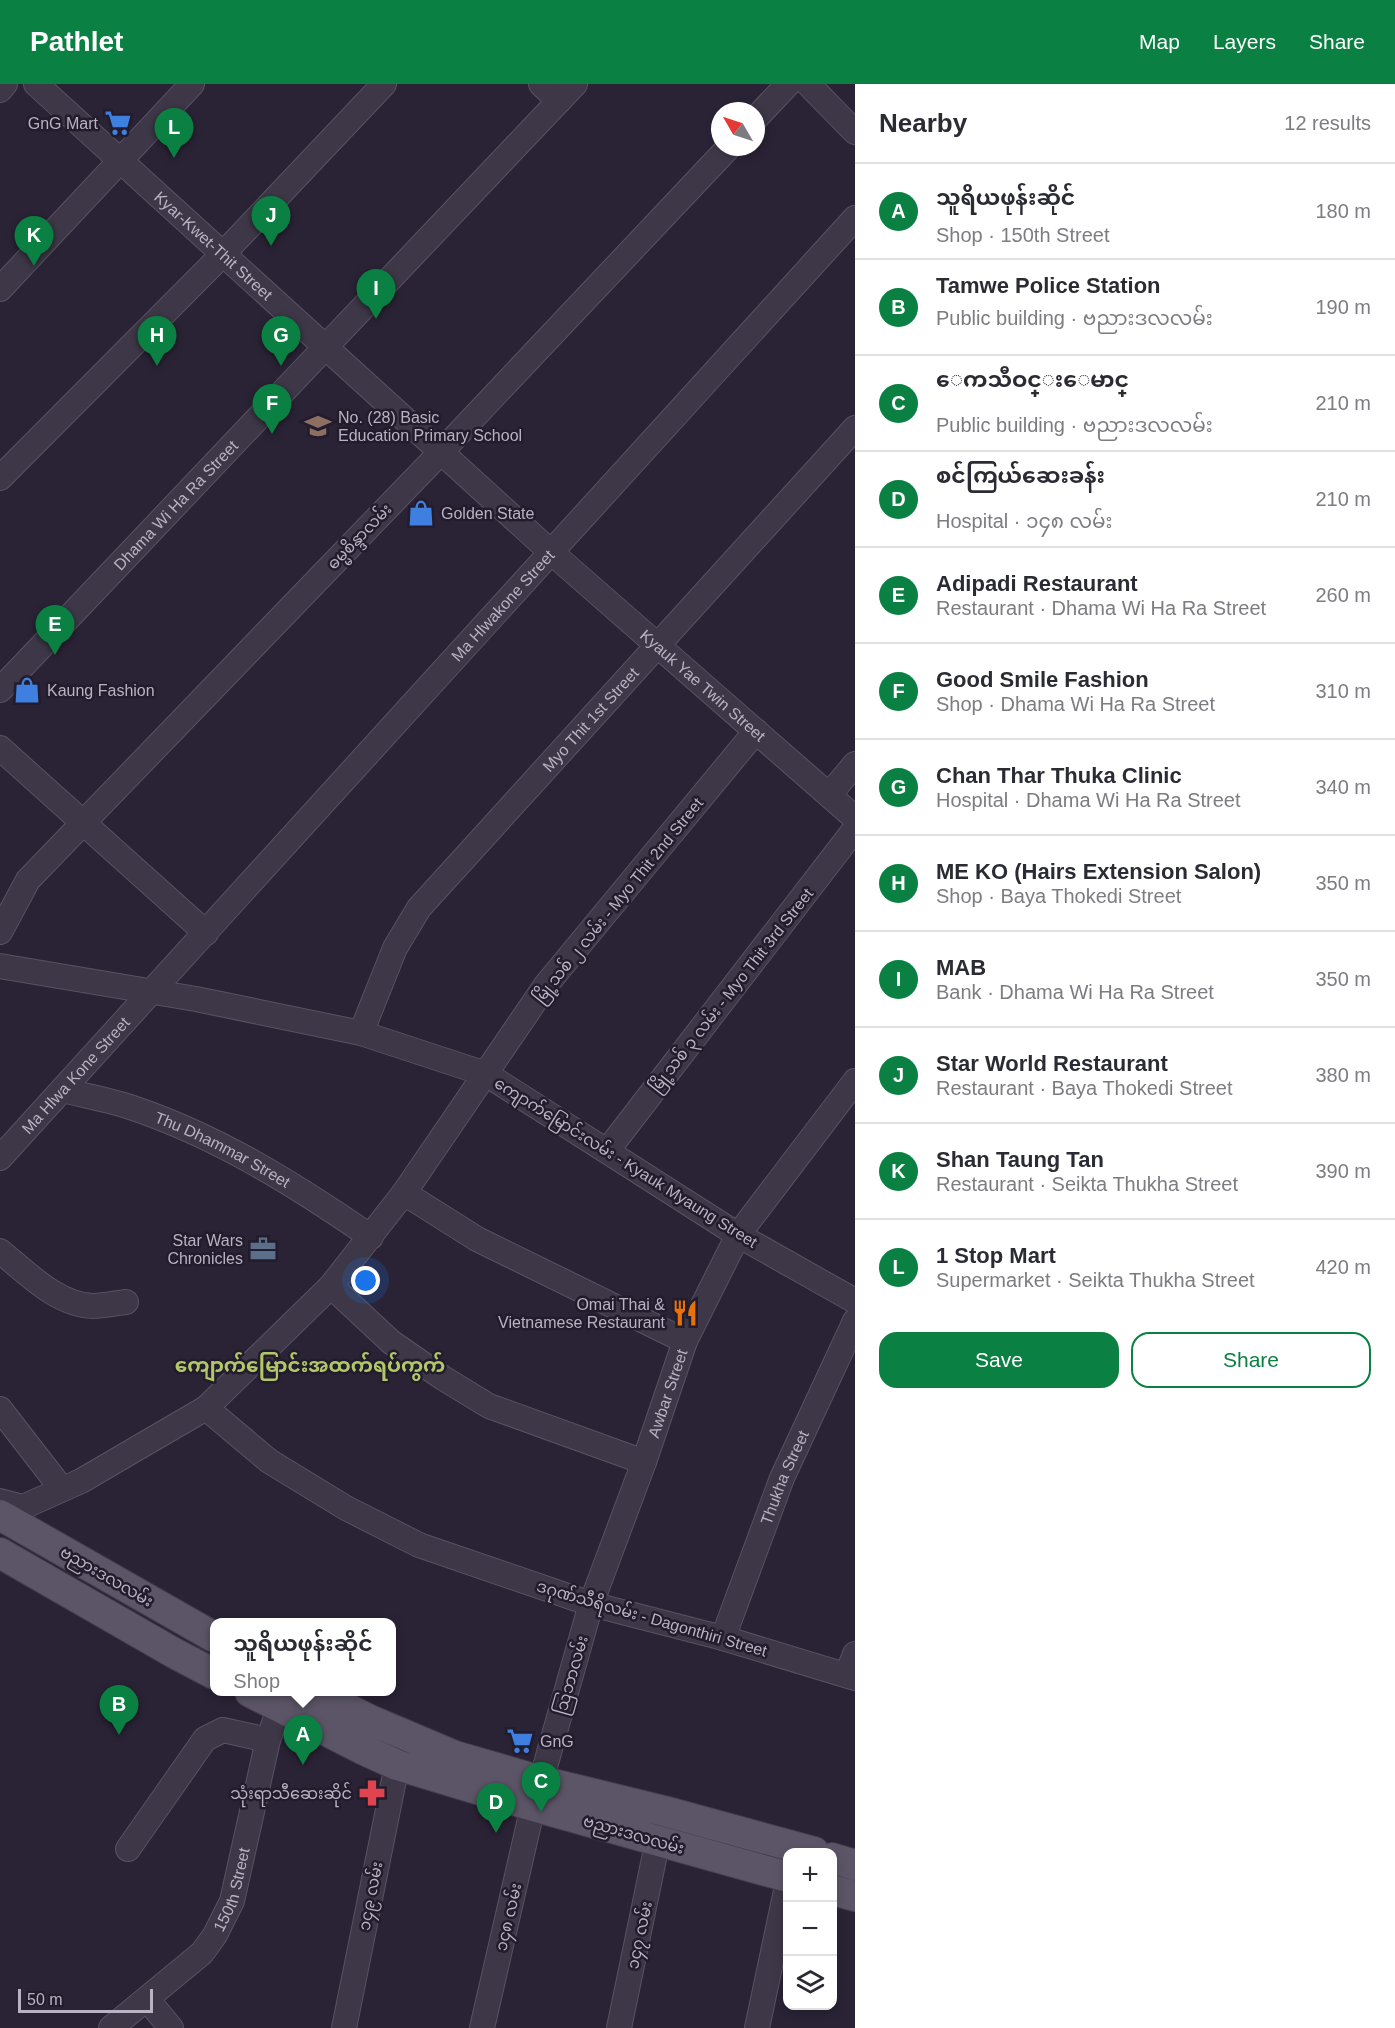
<!DOCTYPE html>
<meta charset="utf-8">
<style>
body{margin:0;font-family:Helvetica,"Noto Sans Myanmar",sans-serif;background:#f7f7f7;color:#2b2b33}
.controls{position:absolute;right:18px;bottom:18px;display:grid;overflow:hidden;border-radius:12px;box-shadow:0 3px 9px #0003}
.controls button{width:54px;height:54px;display:grid;place-items:center;padding:0;border:0;border-bottom:2px solid #e1e1e2;background:#fff;color:#2b2b33;font:30px sans-serif}
.compass{position:absolute;left:711px;top:18px;width:54px;height:54px;border-radius:50%;background:#fff;box-shadow:0 3px 9px #0003;rotate:309deg}
.scale{position:absolute;left:18px;bottom:15px;width:135px;box-sizing:border-box;padding-left:6px;border:3px solid #b9b2c3;border-top:0;font-size:16px;line-height:21px;white-space:nowrap;color:#b9b2c3;-webkit-text-stroke:4px #221c2c;paint-order:stroke}
.you{position:absolute;left:366px;top:1197px;width:21px;height:21px;margin:-15px;border:4px solid #fff;border-radius:50%;background:#1a73e8;box-shadow:0 0 0 9px #1a73e833}
.badge{display:grid;place-items:center;width:39px;height:39px;border-radius:50%;background:#0b8043;color:#fff;font-size:20px;font-weight:700}
.pin{position:absolute;translate:-50% -50px;filter:drop-shadow(0 2px 3px #0008)}
.pin::after{content:'';position:absolute;top:32px;width:21px;height:18px;background:inherit;clip-path:polygon(0 0,100% 0,50% 100%)}
.popup{position:absolute;left:210px;top:1534px;width:186px;height:78px;box-sizing:border-box;display:grid;place-content:center;border-radius:12px;background:#fff;filter:drop-shadow(0 2px 4px #0005);font-size:20px;white-space:nowrap;color:#7c7c81}
.popup b{font-size:22px;color:#2b2b33}
.popup::after{content:'';position:absolute;left:50%;top:100%;margin-left:-12px;border:12px solid transparent;border-top-color:#fff}
.list{margin:0;padding:0;list-style:none}
h2{display:flex;justify-content:space-between;align-items:center;height:78px;margin:0;padding:0 24px;font-size:26px}
h2 small{font-size:20px;font-weight:400;color:#7c7c81}
.list li{display:grid;grid-template-columns:39px 1fr auto;gap:18px;align-items:center;box-sizing:border-box;height:96px;padding:0 24px;border-top:2px solid #e1e1e2}
.list b{display:block;font-size:22px;white-space:nowrap}
.list p{margin:0;font-size:20px;white-space:nowrap;color:#7c7c81}
.list em{font-size:20px;font-style:normal;color:#7c7c81}
.actions{display:flex;gap:12px;padding:18px 24px}
.actions a{flex:1;padding:14px 0;border:2px solid #0b8043;border-radius:18px;text-align:center;font-size:21px;color:#0b8043}
.actions .main{background:#0b8043;color:#fff}
.icon{flex:none;width:33px;height:33px;fill:none;stroke:currentColor;stroke-width:2;stroke-linecap:round;stroke-linejoin:round}
.map{position:relative;flex:none;width:855px;height:1944px;overflow:hidden}
header{display:flex;align-items:center;gap:36px;box-sizing:border-box;height:84px;padding:0 30px;background:#0b8043;color:#fff}
header strong{font-size:28px}
nav{display:flex;gap:33px;margin-inline-start:auto;font-size:21px}
main{display:flex}
aside{flex:1;background:#fff}
.map>svg:first-child{display:block}
.lines{fill:none;stroke-linecap:round;stroke-linejoin:round}
.minor-casing{stroke:#585262;stroke-width:26}
.major-casing{stroke:#433d4d;stroke-width:32}
.minor{stroke:#3d3747;stroke-width:24}
.major{stroke:#5c5567;stroke-width:30}
.labels{text-anchor:middle;stroke-width:5;stroke-linejoin:round;paint-order:stroke}
.poi-label{font-size:16px;fill:#b9b2c3;stroke:#221c2c;text-anchor:end}
.street-label{font-size:16px;fill:#b9b2c3;stroke:#221c2c}
.quarter-label{font-size:20px;font-weight:bold;fill:#b1c769;stroke:#221c2c}
</style>
<header>
<strong>Pathlet</strong>
<nav><a>Map</a><a>Layers</a><a>Share</a></nav>
</header>
<main>
<div class="map">
<svg width="855" height="1944" viewBox="0 0 855 1944">
<rect width="100%" height="100%" fill="#2a2336"/>
<g class="lines">
<g class="minor-casing">
<g id="minor">
<path id="s1" d="M36,0l516,469 303,265"/>
<path d="M541,0l18,17"/>
<path d="M808,0l47,48"/>
<path d="M0,6l5,-6"/>
<path d="M756,34l32,-34"/>
<path d="M0,205l192,-205"/>
<path d="M0,394l223,-224 161,-170"/>
<path id="s2" d="M0,606l575,-606"/>
<path d="M0,664l206,185"/>
<path d="M829,711l26,-31"/>
<path d="M0,848l28,-52 413,-428 288,-305"/>
<path d="M0,882l196,33 165,34 125,41 252,161 117,66"/>
<path id="s3" d="M361,949l34,-85 24,-40 436,-480"/>
<path id="s4" d="M62,1006c24,6 48,10 71,18 86,29 164,78 238,129"/>
<path d="M607,1067l248,-322"/>
<path id="s5" d="M0,1074l855,-940"/>
<path d="M404,1109l73,46 208,102"/>
<path d="M0,1167c26,21 57,54 93,55 11,0 23,-3 33,-4"/>
<path d="M331,1202l60,56 52,36 46,28 155,56"/>
<path d="M206,1324l63,53 77,47 73,37 172,59 132,34 132,40"/>
<path d="M0,1325l62,80"/>
<path d="M0,1417l23,6 58,-26 125,-73 125,-122 73,-93 142,-208 210,-254"/>
<path id="s6" d="M723,1554l59,-160 73,-157"/>
<path d="M847,1591l8,-21"/>
<path id="s7" d="M541,1697l50,-177 53,-142 41,-121 53,-106 117,-154"/>
<path d="M128,1765l77,-110 18,-9 45,10"/>
<path d="M147,1915l24,29"/>
<path id="s8" d="M111,1944l91,-75 13,-18 17,-34 36,-161 12,-34"/>
<path d="M344,1944l53,-263"/>
<path d="M482,1944l51,-222"/>
<path d="M619,1944l42,-203"/>
<path d="M757,1944l31,-147"/>
</g>
</g>
<g class="major-casing">
<path id="major" d="M0,1431l214,122
M0,1469l174,100 40,21
M250,1608l112,57 35,16 136,41 255,71
M314,1608l56,28 85,36 86,25 123,30 150,41
M832,1774l23,7
M832,1806l23,6"/>
</g>
<use href="#minor" class="minor"/>
<use href="#major" class="major"/>
</g>
<defs>
<g id="supermarket-bare" transform="scale(2.07)"><path d="M-6-5.5h2.5l.6 2H6L4.5 2H-2.5L-4.4-4H-6ZM-1.5 3.2a1.3 1.3 0 1 0 .1 0ZM3 3.2a1.3 1.3 0 1 0 .1 0Z" fill="#3f7fe0" stroke="#221c2c" stroke-width="2.5" paint-order="stroke"/></g>
<g id="school-bare" transform="scale(2.07)"><path d="M0-5L7-2L0 1L-7-2ZM-4 1L0 2.5L4 1V4Q0 6-4 4Z" fill="#8d6e63" stroke="#221c2c" stroke-width="2.5" paint-order="stroke"/></g>
<g id="shop-bare" transform="scale(2.07)"><path d="M-5-2.5h2.3a2.7 3.5 0 0 1 5.4 0H5L5.5 6h-11ZM-1.5-2.5h3a1.5 2.3 0 0 0-3 0Z" fill="#3f7fe0" stroke="#221c2c" stroke-width="2.5" paint-order="stroke"/></g>
<g id="office-bare" transform="scale(2.07)"><path d="M-6-3h4V-5.5h4V-3h4V5H-6ZM-1-4.5V-3h2v-1.5ZM-6 0V1H6V0Z" fill="#5c6f8a" stroke="#221c2c" stroke-width="2.5" paint-order="stroke"/></g>
<g id="restaurant-bare" transform="scale(2.07)"><path d="M-5-6h1v4h1v-4h1v4h1v-4h1v5L-1.5 .5V6h-2V.5L-5-1ZM5-6V6H3V1.5H1.5Q1.5-4 5-6Z" fill="#e8710a" stroke="#221c2c" stroke-width="2.5" paint-order="stroke"/></g>
<g id="pharmacy-bare" transform="scale(2.07)"><path d="M-2-6h4v4h4v4h-4v4h-4v-4h-4v-4h4Z" fill="#e0444e" stroke="#221c2c" stroke-width="2.5" paint-order="stroke"/></g>
</defs>
<g fill-rule="evenodd">
<use href="#supermarket-bare" x="118" y="39"/>
<use href="#school-bare" x="318" y="342"/>
<use href="#shop-bare" x="421" y="429"/>
<use href="#shop-bare" x="27" y="606"/>
<use href="#office-bare" x="263" y="1165"/>
<use href="#restaurant-bare" x="685" y="1229"/>
<use href="#supermarket-bare" x="520" y="1657"/>
<use href="#pharmacy-bare" x="372" y="1709"/>
</g>
<g class="labels">
<g class="poi-label">
<text x="98" y="45">GnG Mart</text>
<text x="338" y="339" text-anchor="start">No. (28) Basic<tspan x="338" dy="18">Education Primary School</tspan></text>
<text x="441" y="435" text-anchor="start">Golden State</text>
<text x="47" y="612" text-anchor="start">Kaung Fashion</text>
<text x="243" y="1162">Star Wars<tspan x="243" dy="18">Chronicles</tspan></text>
<text x="665" y="1226">Omai Thai &amp;<tspan x="665" dy="18">Vietnamese Restaurant</tspan></text>
<text x="540" y="1663" text-anchor="start">GnG</text>
<text x="352" y="1715">သုံးရာသီဆေးဆိုင်</text>
</g>
<g class="street-label">
<text dy="6" stroke="none"><textPath href="#s1" startOffset="240">Kyar-Kwet-Thit Street</textPath></text>
<text dy="6" stroke="none"><textPath href="#s2" startOffset="255">Dhama Wi Ha Ra Street</textPath></text>
<text transform="translate(359 452) rotate(-46)" y="6">ဓမ္မစိန္ဒာလမ်း</text>
<text dy="6" stroke="none"><textPath href="#s5" startOffset="747">Ma Hlwakone Street</textPath></text>
<text dy="6" stroke="none"><textPath href="#s1" startOffset="898">Kyauk Yae Twin Street</textPath></text>
<text dy="6" stroke="none"><textPath href="#s3" startOffset="393">Myo Thit 1st Street</textPath></text>
<text transform="translate(618 816) rotate(-51)" y="6">မြို့သစ် ၂ လမ်း - Myo Thit 2nd Street</text>
<text transform="translate(731 906) rotate(-52)" y="6">မြို့သစ် ၃ လမ်း - Myo Thit 3rd Street</text>
<text dy="6" stroke="none"><textPath href="#s5" startOffset="112">Ma Hlwa Kone Street</textPath></text>
<text dy="6" stroke="none"><textPath href="#s4" startOffset="172">Thu Dhammar Street</textPath></text>
<text transform="translate(626 1078) rotate(32)" y="6">ကျောက်မြောင်းလမ်း - Kyauk Myaung Street</text>
<text dy="6" stroke="none"><textPath href="#s7" startOffset="408">Awbar Street</textPath></text>
<text dy="6" stroke="none"><textPath href="#s6" startOffset="172">Thukha Street</textPath></text>
<text transform="translate(107 1492) rotate(30)" y="6">ဗညားဒလလမ်း</text>
<text transform="translate(652 1534) rotate(16)" y="6">ဒဂုဏ်သီရိလမ်း - Dagonthiri Street</text>
<text transform="translate(571 1591) rotate(-74)" y="6">ဩဘာလမ်း</text>
<text transform="translate(634 1750) rotate(16)" y="6">ဗညားဒလလမ်း</text>
<text dy="6" stroke="none"><textPath href="#s8" startOffset="189">150th Street</textPath></text>
<text transform="translate(370 1812) rotate(-79)" y="6">၁၄၉ လမ်း</text>
<text transform="translate(508 1833) rotate(-77)" y="6">၁၄၈ လမ်း</text>
<text transform="translate(639 1851) rotate(-78)" y="6">၁၄၇ လမ်း</text>
</g>
<g class="quarter-label">
<text x="310" y="1288">ကျောက်မြောင်းအထက်ရပ်ကွက်</text>
</g>
</g>
</svg>
<div class="controls">
<button>+</button>
<button>−</button>
<button><svg class="icon" aria-label="layers" viewBox="0 0 24 24"><path d="M12 4l9 5-9 5-9-5zM3 14l9 5 9-5"/></svg></button>
</div>
<svg class="compass" viewBox="-18 -18 36 36"><path d="M0-13l5 13h-10z" fill="#e53935"/><path d="M0 13l5-13h-10z" fill="#7c7c81"/></svg>
<div class="scale">50 m</div>
<div class="you"></div>
<div class="pin badge" style="left:303px;top:1681px">A</div>
<div class="popup"><b>သူရိယဖုန်းဆိုင်</b>Shop</div>
<div class="pin badge" style="left:119px;top:1651px">B</div>
<div class="pin badge" style="left:541px;top:1728px">C</div>
<div class="pin badge" style="left:496px;top:1749px">D</div>
<div class="pin badge" style="left:55px;top:571px">E</div>
<div class="pin badge" style="left:272px;top:350px">F</div>
<div class="pin badge" style="left:281px;top:282px">G</div>
<div class="pin badge" style="left:157px;top:282px">H</div>
<div class="pin badge" style="left:376px;top:235px">I</div>
<div class="pin badge" style="left:271px;top:162px">J</div>
<div class="pin badge" style="left:34px;top:182px">K</div>
<div class="pin badge" style="left:174px;top:74px">L</div>
</div>
<aside>
<h2>Nearby<small>12 results</small></h2>
<ul class="list">
<li><span class="badge">A</span><div><b>သူရိယဖုန်းဆိုင်</b><p>Shop · 150th Street</p></div><em>180 m</em></li>
<li><span class="badge">B</span><div><b>Tamwe Police Station</b><p>Public building · ဗညားဒလလမ်း</p></div><em>190 m</em></li>
<li><span class="badge">C</span><div><b>ေကသီဝင္းေမာင္</b><p>Public building · ဗညားဒလလမ်း</p></div><em>210 m</em></li>
<li><span class="badge">D</span><div><b>စင်ကြယ်ဆေးခန်း</b><p>Hospital · ၁၄၈ လမ်း</p></div><em>210 m</em></li>
<li><span class="badge">E</span><div><b>Adipadi Restaurant</b><p>Restaurant · Dhama Wi Ha Ra Street</p></div><em>260 m</em></li>
<li><span class="badge">F</span><div><b>Good Smile Fashion</b><p>Shop · Dhama Wi Ha Ra Street</p></div><em>310 m</em></li>
<li><span class="badge">G</span><div><b>Chan Thar Thuka Clinic</b><p>Hospital · Dhama Wi Ha Ra Street</p></div><em>340 m</em></li>
<li><span class="badge">H</span><div><b>ME KO (Hairs Extension Salon)</b><p>Shop · Baya Thokedi Street</p></div><em>350 m</em></li>
<li><span class="badge">I</span><div><b>MAB</b><p>Bank · Dhama Wi Ha Ra Street</p></div><em>350 m</em></li>
<li><span class="badge">J</span><div><b>Star World Restaurant</b><p>Restaurant · Baya Thokedi Street</p></div><em>380 m</em></li>
<li><span class="badge">K</span><div><b>Shan Taung Tan</b><p>Restaurant · Seikta Thukha Street</p></div><em>390 m</em></li>
<li><span class="badge">L</span><div><b>1 Stop Mart</b><p>Supermarket · Seikta Thukha Street</p></div><em>420 m</em></li>
</ul>
<div class="actions"><a class="main">Save</a><a>Share</a></div>
</aside>
</main>
